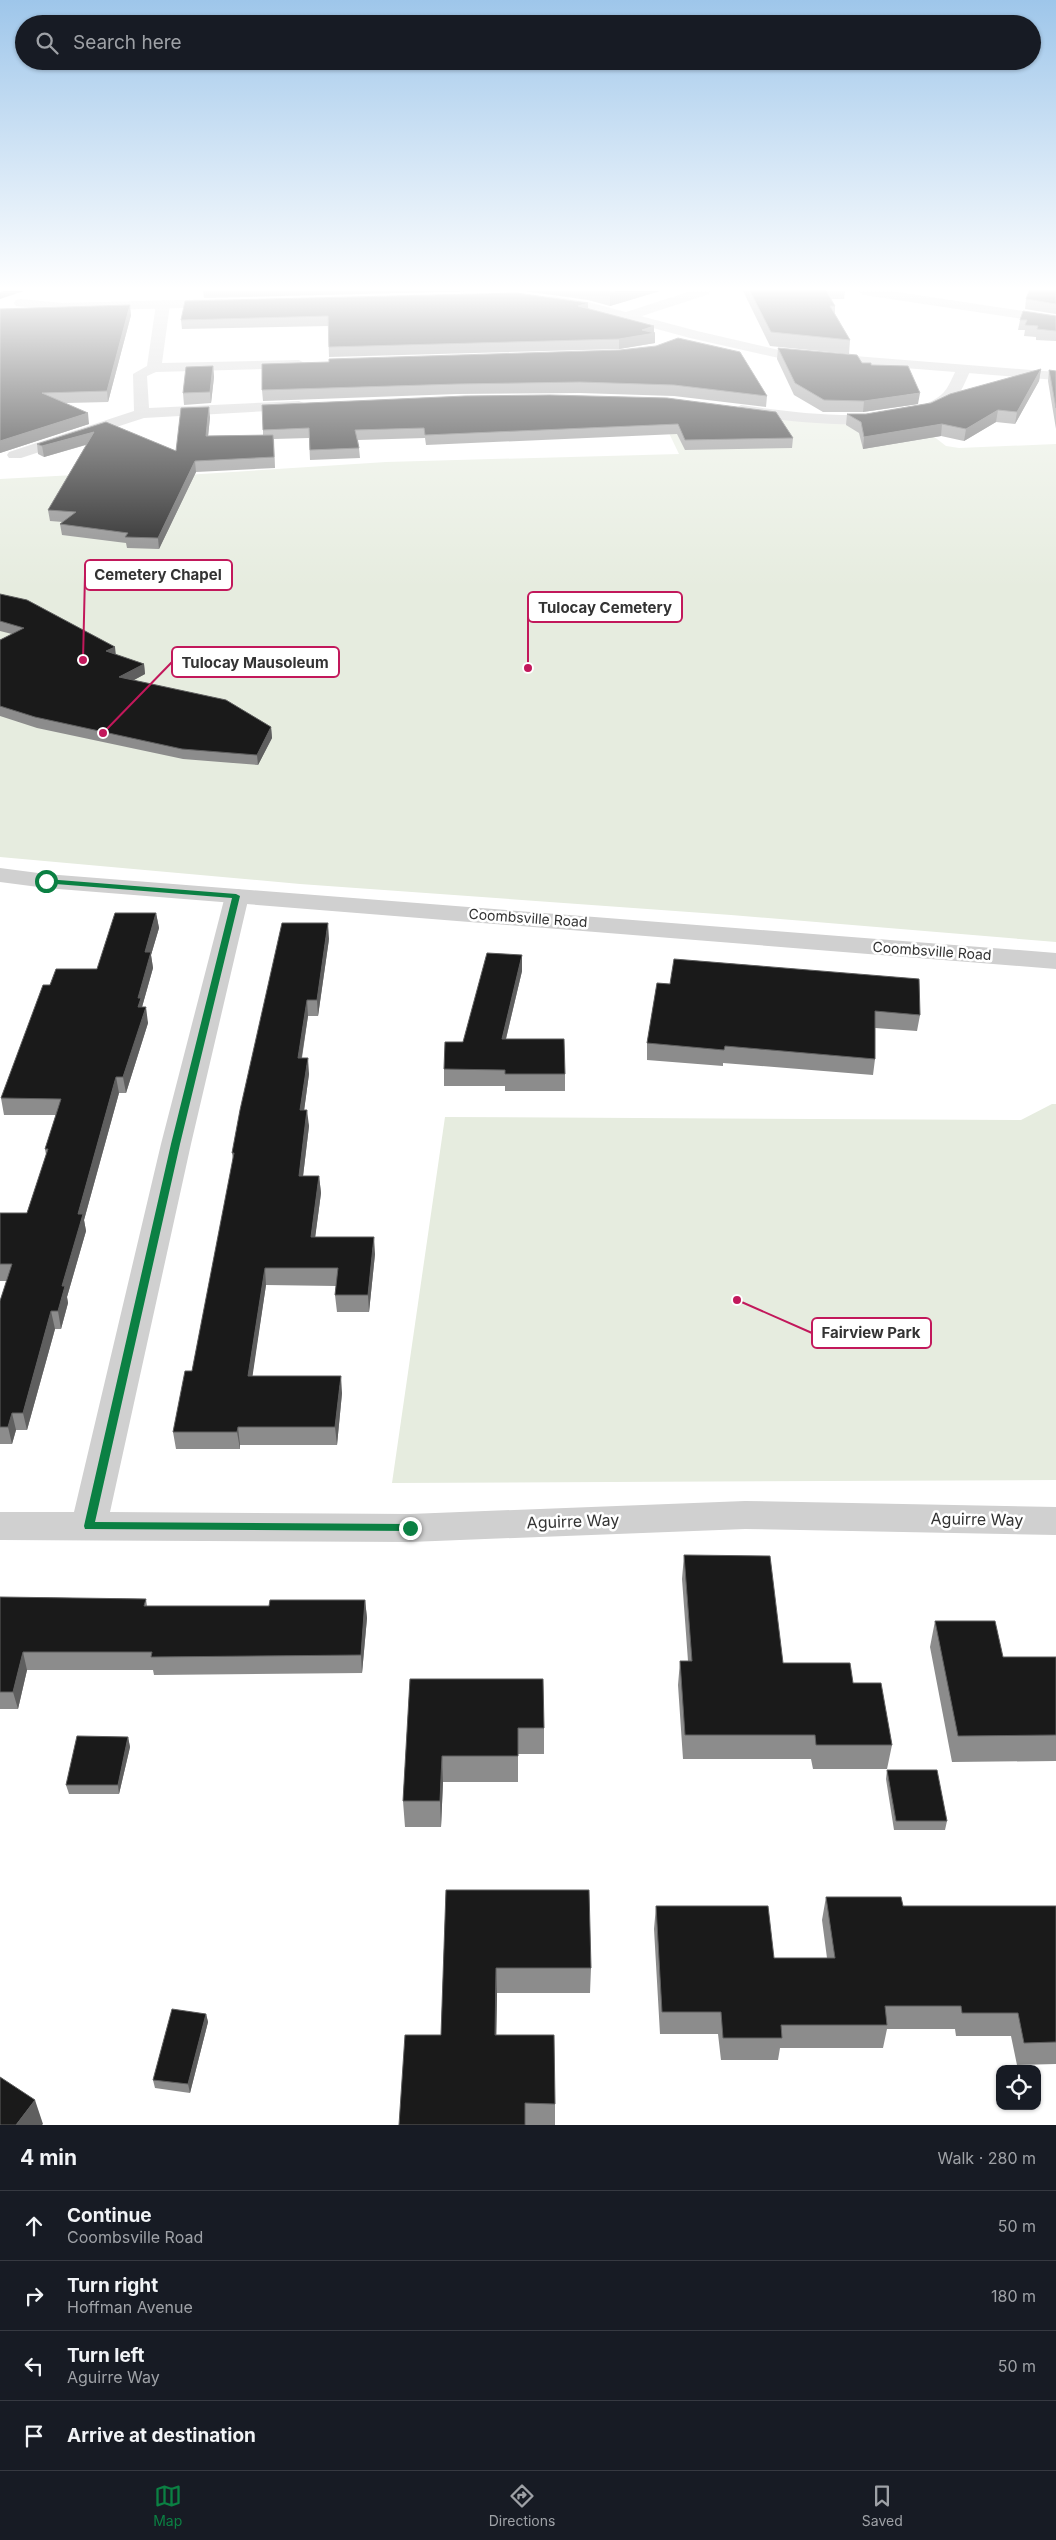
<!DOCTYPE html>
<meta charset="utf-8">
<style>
body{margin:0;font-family:Inter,sans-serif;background:#20242c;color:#f1f3f6}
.controls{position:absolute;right:15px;bottom:15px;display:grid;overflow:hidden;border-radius:10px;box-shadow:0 1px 4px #0004}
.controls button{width:45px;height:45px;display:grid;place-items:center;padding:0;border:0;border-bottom:1px solid #363941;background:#171b24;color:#f1f3f6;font:25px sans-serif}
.stop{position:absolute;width:15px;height:15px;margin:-11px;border:4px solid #0b8043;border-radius:50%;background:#fff}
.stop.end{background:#0b8043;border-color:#fff;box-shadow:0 1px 5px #0008}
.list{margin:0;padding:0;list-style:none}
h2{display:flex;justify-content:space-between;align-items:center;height:65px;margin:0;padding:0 20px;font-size:21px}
h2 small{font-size:16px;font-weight:400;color:#9ea1a6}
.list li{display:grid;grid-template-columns:32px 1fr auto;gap:15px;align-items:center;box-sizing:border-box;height:70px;padding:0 20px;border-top:1px solid #363941}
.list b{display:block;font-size:19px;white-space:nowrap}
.list p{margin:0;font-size:16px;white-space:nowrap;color:#9ea1a6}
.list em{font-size:16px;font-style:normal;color:#9ea1a6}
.icon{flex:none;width:28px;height:28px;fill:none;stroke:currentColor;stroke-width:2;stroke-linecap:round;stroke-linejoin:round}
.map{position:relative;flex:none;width:1056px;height:2125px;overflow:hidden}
.search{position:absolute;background:#171b24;box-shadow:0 1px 4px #0004;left:15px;right:15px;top:15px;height:55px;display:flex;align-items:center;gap:12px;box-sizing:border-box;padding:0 18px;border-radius:28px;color:#9ea1a6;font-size:19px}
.sheet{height:345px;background:#171b24}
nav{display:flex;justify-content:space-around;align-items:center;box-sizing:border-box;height:70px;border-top:1px solid #363941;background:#171b24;font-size:14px;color:#9ea1a6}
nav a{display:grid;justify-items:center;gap:2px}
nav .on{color:#0b8043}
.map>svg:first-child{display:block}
.green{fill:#e6ecdf}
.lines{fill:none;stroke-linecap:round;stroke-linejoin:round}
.minor{fill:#d0d0d0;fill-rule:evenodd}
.tertiary{fill:#d0d0d0;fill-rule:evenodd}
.wall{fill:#8c8c8c}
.shaded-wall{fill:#5f5f5f}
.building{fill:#1a1a1a;stroke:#5f5f5f}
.route{fill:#0b8043}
.labels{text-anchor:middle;stroke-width:5;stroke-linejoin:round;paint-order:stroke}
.street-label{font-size:14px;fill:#333;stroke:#fff}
.near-street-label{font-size:16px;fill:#333;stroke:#fff}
.leader{fill:none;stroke:#c2185b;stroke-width:2}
.callout-dot{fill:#c2185b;stroke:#fff;stroke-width:2}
.callout{fill:#fff;stroke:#c2185b;stroke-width:2}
.callout-label{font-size:15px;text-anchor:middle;font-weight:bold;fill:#333}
</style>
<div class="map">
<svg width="1056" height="2125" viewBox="0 0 1056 2125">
<rect width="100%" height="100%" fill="#fff"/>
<path class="green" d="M656,406l272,26 18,14 13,2 97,-4v498l-325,-27 -431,-31 -300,-27v-378l112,-6 27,5 247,-16 293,-8z
M1052,1104h4v376l-664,3 53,-366 576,3z"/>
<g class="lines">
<path class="minor" d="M691,291h19l-1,3 -76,25h-10l-2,-3 2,-3z
M858,291h33l165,25v8l-192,-29z
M163,300l7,4 -8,59 137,-3 7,4 -7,4 -143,4 -9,4 2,32 150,-7 5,2 3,3 -3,3 -160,9 -123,40h-12l-2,-3 2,-3 125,-41 -1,-37 14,-8 9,-62z
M964,365l7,4c-5,11 -10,25 -19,33 -45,35 -157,20 -211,13l-8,-5 8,-5c50,7 159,23 200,-10 9,-7 11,-20 18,-29z
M237,889l9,2 3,5 -58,248 -81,368 300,2 335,-13 311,6v28l-311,-6 -335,13 -410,-2v-28h74l87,-368 64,-248 3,-5z"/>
<path class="tertiary" d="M552,296l36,6 109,29 82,19 277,22v8l-277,-22 -89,-20 -103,-28 -40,-7 -2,-3 2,-3z
M21,299l41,4 160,-4 7,4 -7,4 -160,4 -46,-5 -2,-3 2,-3z
M0,868l46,6 1010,79v16l-1010,-81 -46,-6z"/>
</g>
<path class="wall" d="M203,291h273l-272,7z
M524,291h136l-50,15 -22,-6z
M743,291h102l-1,8h-13l4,7v8l15,26 -1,14 -79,-8z
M1056,291v23l-31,-5 1,-10z
M588,303v6l66,17v7h1v10l-36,6 -290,8 -1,-31 -146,3 -1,-9z
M0,309l131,6 -23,87 -42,1 23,21 -89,29z
M1056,316v25l-20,-1v-3l-12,-1 1,-6h-7l2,-10z
M778,348l84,15 9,2 47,39 -55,8h-40l-29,-17 -17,-36z
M620,350l147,46 -1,11 -92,-11 -94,-3 -123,1 -194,7 -1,-11z
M213,366l1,11 -3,26 -27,2 -1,-12z
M1041,369l-2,12 -24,43 -19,-2 -32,19 -23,-5 -78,13 -4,-16 -13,-8 1,-11h19l65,-11z
M1049,370l7,1v58l-8,-48z
M465,396l328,42 -1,10 -107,2 -8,-16 -251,11 -1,-7 -67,2 1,8 1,10 -50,2 -1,-22 -35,1 1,29 -79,4 -37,77 -32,-1 -1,-5 -64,-8 -2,-11 3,-2 -13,-1 -2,-11 38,-65 -42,12 -6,-3 -1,-10 69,-22 70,29 34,-34 -2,19 55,-1v-5z
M0,594l116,61 28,9 1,10 -11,6 137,47 1,11 -14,27 -75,-6 -146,-31 -37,-12v-76l12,-6 -12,-3z
M156,913l3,15 -8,27 2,13 -11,39 6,16 -22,70h-7l-35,127 2,11 -19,66 1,6 -7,26h-6l-28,101h-11l-4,14h-12v-143l7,-20h-7v-68h27l19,-58 -1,-6 11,-34h-52l-3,-17 49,-113 47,-16z
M329,939l-11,77h-10l-6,42 7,16 -5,36 5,16 -6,50h16l2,17 -6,44 60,17 -6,58h-32l-2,-17 1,-9 -70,-1 -14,91 90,17 -5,52h-97v4h-64l-3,-17 19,-61 41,-211 -1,-7z
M522,955v16l-16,68 59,35v17h-60v-5h-61v-17l19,-27z
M657,983l263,32 -3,16 -42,-3v31l-2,16 -150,-12v3l-76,-6v-17z
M684,1555l99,108 70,20 39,62 -5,24h-74l-2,-10h-128l-5,-74 2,-24h8l-6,-82z
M0,1597l146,2 1,7h122l96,-6 2,18 -5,55 -208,2 -1,-5h-126l-9,39h-18z
M935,1621l68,36h53v104l-104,1 -22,-115z
M410,1679l134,49v26h-26v28h-75l-2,45h-36l-2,-26z
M128,1737l2,10 -11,47h-50l-3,-9z
M887,1770l60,51 -2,9h-51l-8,-51z
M446,1890l145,78 -1,25h-93l-1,42 59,69v21h-156l42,-90z
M826,1897l77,9h153v158l-39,1 -6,-29h-55l-1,-7h-68l-4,19h-103l-2,12h-57l-3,-26h-58l-6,-105 2,-23 118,52h53l-5,-38z
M206,2014l2,8 -18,71 -35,-5 -2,-8z"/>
<path class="shaded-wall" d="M3,291h21l-24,8v-7z
M615,291h45l-50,15v-13z
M588,303v9l-10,-6z
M130,305l1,10 -23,87 -1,-11z
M654,326v7h1v10l-36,6v-10z
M213,366l1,11 -3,26 -1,-11z
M1041,369l-2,12 -24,43 2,-12z
M920,393l-2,11 -55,8 1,-11z
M209,407l1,10 -3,30 -1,-11z
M998,410l-2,12 -32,19 2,-12z
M88,413l1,11 -89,29v-12z
M942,424l-1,12 -78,13 1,-12z
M94,432l1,10 -51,15 -2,-11z
M195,461l1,11 -37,77 -1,-11z
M115,647l1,9 -10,-5z
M144,664l1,10 -24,13 -2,-10z
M271,727l1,11 -14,27 -1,-10z
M156,913l3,15 -8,27 2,13 -11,39 1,6 3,-6 2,16 -22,70 -3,-16 15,-70v-9l7,-46z
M328,923l1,16 -11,77 -1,-16z
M522,955v16l-20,84v-16z
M307,1000l1,16 -9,58 -1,-16z
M308,1058l1,16 -7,52 -2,-16z
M116,1077l3,16 -35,127 2,11 -19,66 1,6 -7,26 -3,-18 4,-25 16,-72z
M307,1110l2,16 -8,67 -2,-17z
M319,1176l2,17 -8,61 -2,-17z
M374,1237l1,17 -6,58 -1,-17z
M265,1268l1,17 -16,108 -2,-17z
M51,1311l4,18 -28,101 -4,-17z
M341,1376l1,17 -5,52 -2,-18z
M12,1413l4,17 -4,14 -4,-17z
M238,1427l2,18v4l-3,-17z
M365,1600l2,18 -5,55 -1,-18z
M23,1652l4,18 -9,39 -5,-17z
M128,1737l2,10 -11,47 -1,-9z
M442,1756l1,26 -2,45 -1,-26z
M496,1968l1,25 -1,67 -1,-25z
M206,2014l2,8 -18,71 -2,-9z
M35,2100l8,24 -1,1h-26z"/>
<path class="building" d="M750,291h76l9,15h-5l20,34 -79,-8z
M1029,291h27v13l-30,-5z
M517,293l71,10 -10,3 76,20 -12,4 13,3 -36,6 -290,8 -1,-31 -147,4 4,-19z
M130,305l-23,86 -65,2 46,20 -88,28v-132z
M1023,311l33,5v15l-19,-2 1,-3 -13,-1 2,-5h-7z
M678,338l62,14 27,44 -93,-11 -94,-3 -123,2 -195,6v-26l67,-2v-3l291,-9 36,-4z
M778,348l79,7 5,8h9v2l37,1 12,27 -56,8 -40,-1 -29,-17z
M213,366l-3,26 -27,1 3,-26z
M1041,369l-24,43 -19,-2 -32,19 -24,-5 -78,13 -3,-15 -14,-8h19l65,-11 19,-9z
M1049,370l7,1v37z
M550,395l117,3 109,14 17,26 -108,2 -7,-16 -253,11 -1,-7 -69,2 4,18 -49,2 -1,-22 -46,2 -1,-25 203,-9z
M209,407l-3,29 67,-1 1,22 -79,4 -37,77 -33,-1 3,-4 -68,-9 16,-12 -28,-2 46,-78 -52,14 -5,-2 69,-22 70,29 5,-43z
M0,594l27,6 88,47 -9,4 38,13 -25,13 107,23 45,27 -14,28 -75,-6 -147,-32 -35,-11v-66l24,-12 -24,-7z
M115,913h41l-11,39h6l-13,46h3l-3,9h8l-23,70h-7l-38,137h5l-21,72h3l-7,25h-7l-28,102h-11l-4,14h-8v-126l12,-37h-12v-51h27l21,-64h-3l16,-50 -60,-1 42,-113h7l6,-16h41z
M282,923h46l-11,77h-10l-9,58h10l-8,52h7l-8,66h20l-8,61h63l-6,58h-33l3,-27h-73l-17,108h93l-6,51h-97l-1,5h-64l12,-61h7l42,-218h-2l8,-43z
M487,953l35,2 -20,84h62l1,35h-60v-4l-61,-1 1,-27h18z
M674,959l245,20 1,36 -45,-4v48l-150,-13 -1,4 -77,-7 10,-60 13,1z
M684,1555l86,1 13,107h67l3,20h28l11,62h-76l-1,-10h-130l-5,-74h12z
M0,1597l146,2 -2,7h125l1,-6h95l-4,55 -210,2 1,-5h-129l-10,40h-13z
M935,1621h60l8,36h53v78l-98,1z
M410,1679h133l1,49h-26v28h-76l-2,45h-37z
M77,1736l51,1 -10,48h-52z
M887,1770h50l10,51h-51z
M446,1890h143l2,78h-95l-1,67h59l1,69 -30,-1v22h-126l6,-90h36z
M826,1897h75l2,9h153v136l-32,1 -6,-30h-56l-1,-7h-76l2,19h-106l1,13h-59l-2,-26h-59l-6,-106h112l6,52h61z
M172,2009l34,5 -18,70 -35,-4z
M0,2077l35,23 -19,25h-16z"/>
<linearGradient id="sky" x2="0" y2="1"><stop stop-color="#9ec6ea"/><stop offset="0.49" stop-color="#fff"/><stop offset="1" stop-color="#fff" stop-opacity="0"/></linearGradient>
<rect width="1056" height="589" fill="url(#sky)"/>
<path class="route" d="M46,879l190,15 4,2 -60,248 -85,378 315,2 4,1v6l-329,-2 -1,-3 87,-382 61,-246 -189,-15z"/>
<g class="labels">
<g class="street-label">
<text transform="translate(528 918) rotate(4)" y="5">Coombsville Road</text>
<text transform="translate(932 951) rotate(4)" y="5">Coombsville Road</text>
</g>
<g class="near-street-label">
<text transform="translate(977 1519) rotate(1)" y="6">Aguirre Way</text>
<text transform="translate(573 1521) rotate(-2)" y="6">Aguirre Way</text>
</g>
</g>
<path class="leader" d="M83 660L85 575M528 668L528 607M103 733L172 662M737 1300L812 1333"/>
<g class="callout-dot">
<circle cx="83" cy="660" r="5"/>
<circle cx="528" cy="668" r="5"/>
<circle cx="103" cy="733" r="5"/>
<circle cx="737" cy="1300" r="5"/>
</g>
<g class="callout">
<rect x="85" y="560" width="147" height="30" rx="5"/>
<rect x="528" y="592" width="154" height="30" rx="5"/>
<rect x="172" y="647" width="167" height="30" rx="5"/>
<rect x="812" y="1318" width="119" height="30" rx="5"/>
</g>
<g class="callout-label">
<text x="158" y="580">Cemetery Chapel</text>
<text x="605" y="613">Tulocay Cemetery</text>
<text x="255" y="668">Tulocay Mausoleum</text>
<text x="871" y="1338">Fairview Park</text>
</g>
</svg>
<div class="controls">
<button><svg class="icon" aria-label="locate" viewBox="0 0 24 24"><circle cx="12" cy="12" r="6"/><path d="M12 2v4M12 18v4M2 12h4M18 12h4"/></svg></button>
</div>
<div class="stop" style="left:46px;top:881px"></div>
<div class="stop end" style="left:410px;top:1528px"></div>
<div class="search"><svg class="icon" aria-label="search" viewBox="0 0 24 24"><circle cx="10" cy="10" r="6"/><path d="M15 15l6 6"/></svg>Search here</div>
</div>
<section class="sheet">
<h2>4 min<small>Walk · 280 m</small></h2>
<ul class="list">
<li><svg class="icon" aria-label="ahead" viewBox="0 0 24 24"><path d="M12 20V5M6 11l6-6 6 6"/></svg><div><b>Continue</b><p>Coombsville Road</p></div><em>50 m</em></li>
<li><svg class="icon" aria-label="right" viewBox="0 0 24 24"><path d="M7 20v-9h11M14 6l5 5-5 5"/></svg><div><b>Turn right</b><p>Hoffman Avenue</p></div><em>180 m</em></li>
<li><svg class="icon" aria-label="left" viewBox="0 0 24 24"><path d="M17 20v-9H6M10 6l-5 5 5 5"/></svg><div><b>Turn left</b><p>Aguirre Way</p></div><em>50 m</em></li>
<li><svg class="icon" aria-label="arrive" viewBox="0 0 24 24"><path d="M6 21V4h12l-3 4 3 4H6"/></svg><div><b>Arrive at destination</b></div></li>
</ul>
</section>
<nav>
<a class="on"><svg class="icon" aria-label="map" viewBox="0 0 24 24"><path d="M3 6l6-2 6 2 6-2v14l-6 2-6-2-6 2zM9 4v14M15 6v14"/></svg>Map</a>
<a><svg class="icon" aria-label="directions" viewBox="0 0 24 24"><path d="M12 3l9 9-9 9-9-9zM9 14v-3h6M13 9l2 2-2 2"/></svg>Directions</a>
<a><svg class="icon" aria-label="saved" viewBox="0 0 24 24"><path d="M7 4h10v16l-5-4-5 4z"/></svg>Saved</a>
</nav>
